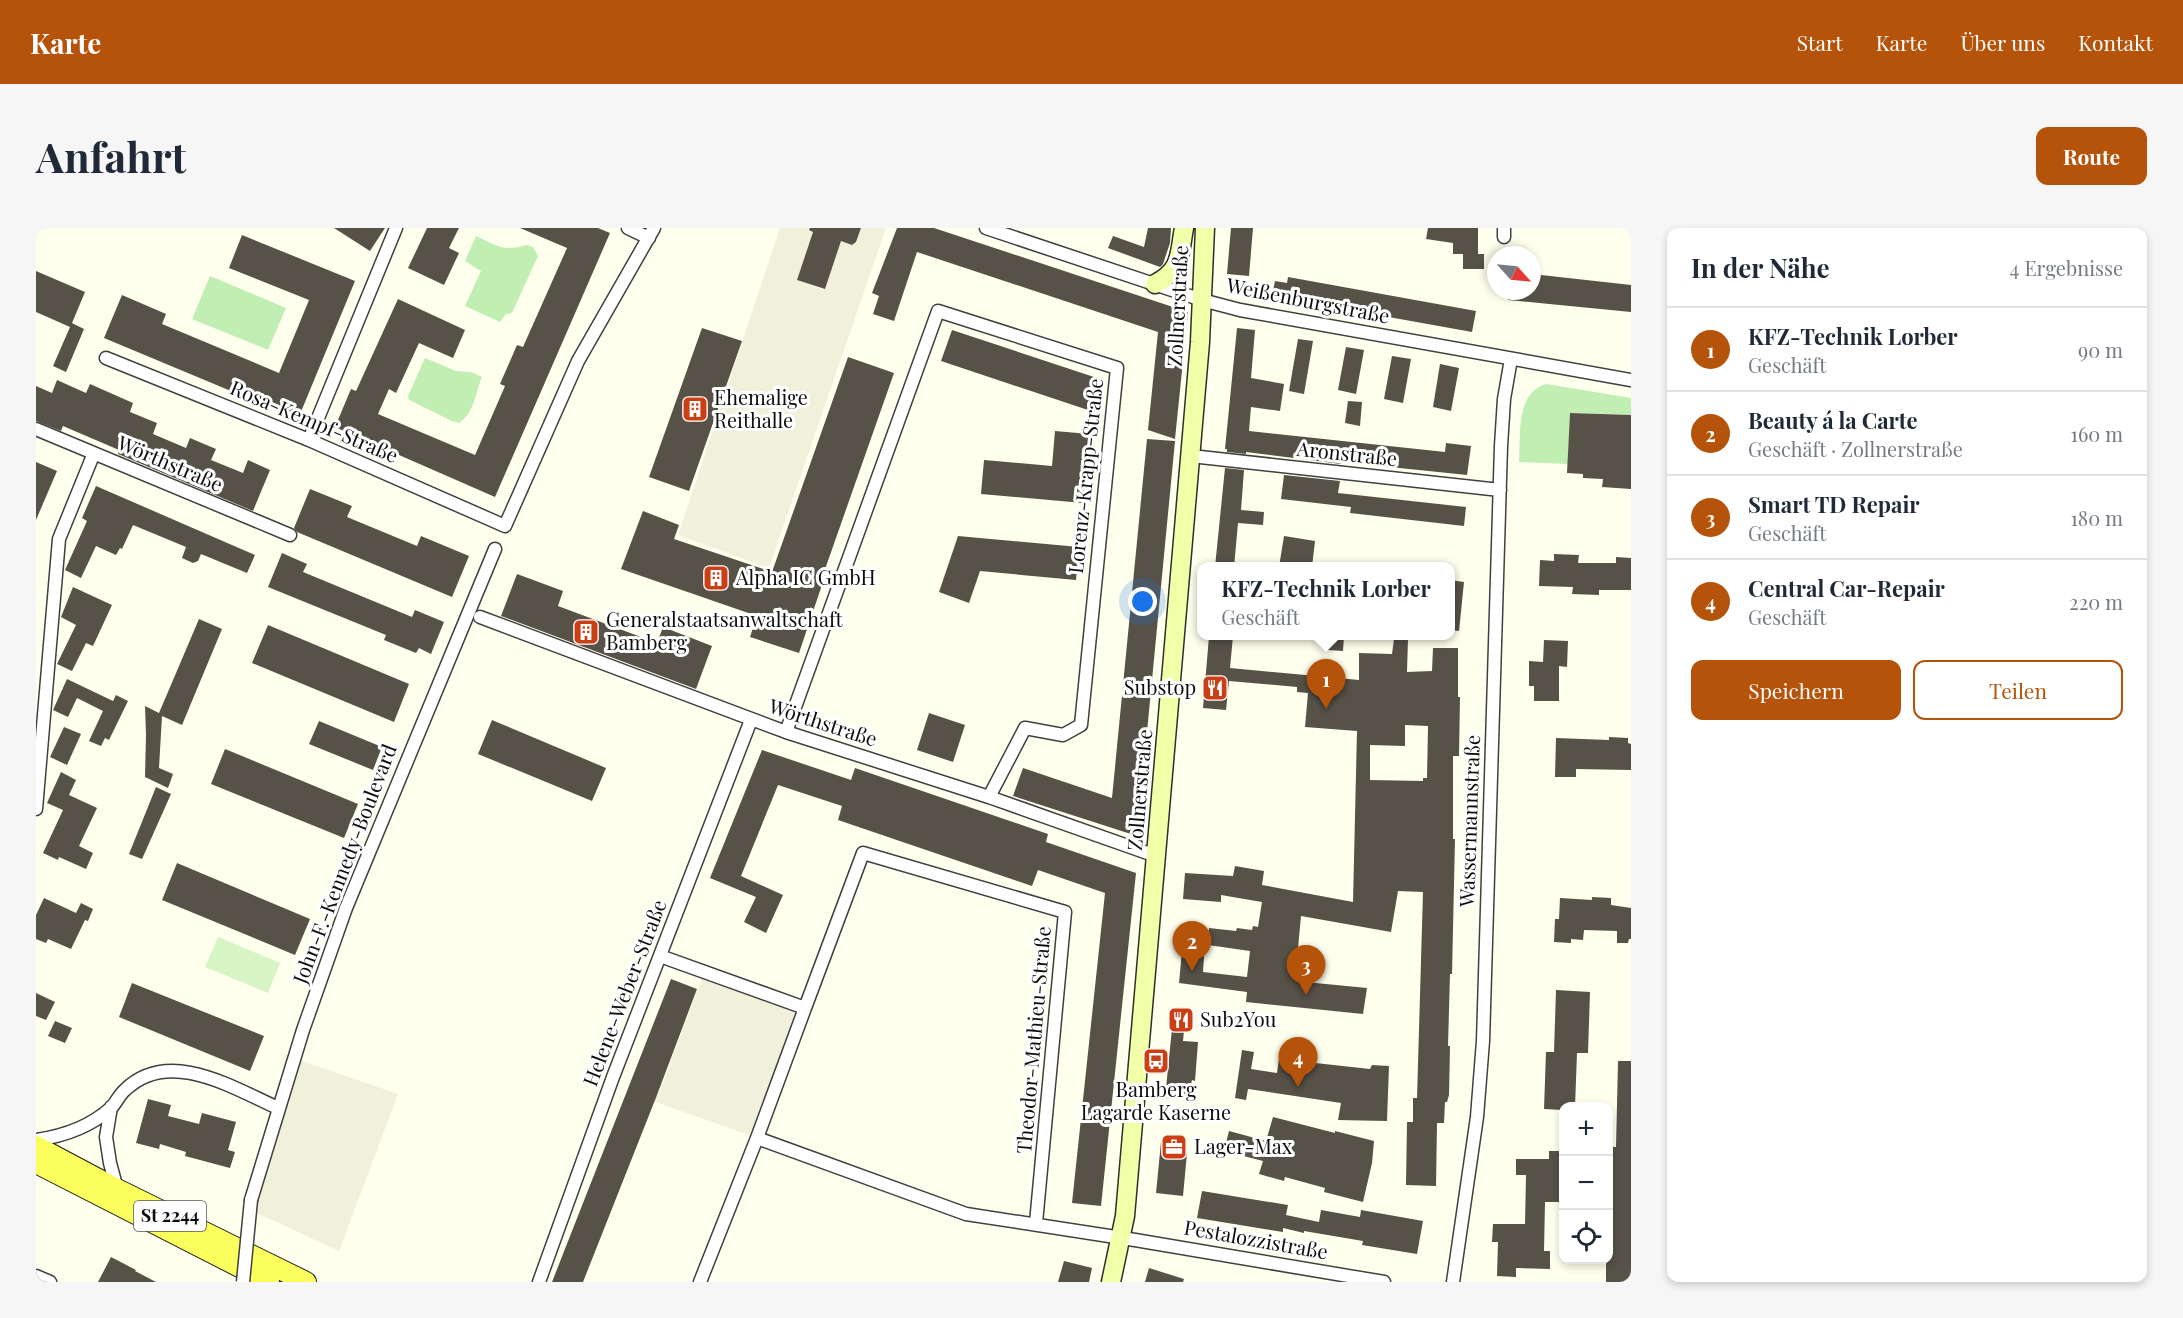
<!DOCTYPE html>
<html lang="de">
<meta charset="utf-8">
<style>
body{margin:0;font-family:"Playfair Display",serif;background:#f6f6f7;color:#1f2937}
.controls{position:absolute;right:18px;bottom:18px;display:grid;overflow:hidden;border-radius:12px;box-shadow:0 3px 9px #0003}
.controls button{width:54px;height:54px;display:grid;place-items:center;padding:0;border:0;border-bottom:2px solid #e0e1e3;background:#fff;color:#1f2937;font:30px sans-serif}
.compass{position:absolute;left:1451px;top:18px;width:54px;height:54px;border-radius:50%;background:#fff;box-shadow:0 3px 9px #0003;rotate:117deg}
.you{position:absolute;left:1107px;top:374px;width:21px;height:21px;margin:-15px;border:4px solid #fff;border-radius:50%;background:#1a73e8;box-shadow:0 0 0 9px #1a73e833}
.badge{display:grid;place-items:center;width:39px;height:39px;border-radius:50%;background:#b45309;color:#fff;font-size:20px;font-weight:700}
.pin{position:absolute;translate:-50% -50px;filter:drop-shadow(0 2px 3px #0008)}
.pin::after{content:'';position:absolute;top:32px;width:21px;height:18px;background:inherit;clip-path:polygon(0 0,100% 0,50% 100%)}
.popup{position:absolute;left:1161px;top:334px;width:258px;height:78px;box-sizing:border-box;display:grid;place-content:center;border-radius:12px;background:#fff;filter:drop-shadow(0 2px 4px #0005);font-size:20px;white-space:nowrap;color:#747a83}
.popup b{font-size:22px;color:#1f2937}
.popup::after{content:'';position:absolute;left:50%;top:100%;margin-left:-12px;border:12px solid transparent;border-top-color:#fff}
.list{margin:0;padding:0;list-style:none}
h2{display:flex;justify-content:space-between;align-items:center;height:78px;margin:0;padding:0 24px;font-size:26px}
h2 small{font-size:20px;font-weight:400;color:#747a83}
.list li{display:grid;grid-template-columns:39px 1fr auto;gap:18px;align-items:center;box-sizing:border-box;height:84px;padding:0 24px;border-top:2px solid #e0e1e3}
.list b{display:block;font-size:22px;white-space:nowrap}
.list p{margin:0;font-size:20px;white-space:nowrap;color:#747a83}
.list em{font-size:20px;font-style:normal;color:#747a83}
.actions{display:flex;gap:12px;padding:18px 24px}
.actions a{flex:1;padding:14px 0;border:2px solid #b45309;border-radius:12px;text-align:center;font-size:21px;color:#b45309}
.actions .main{background:#b45309;color:#fff}
.icon{flex:none;width:33px;height:33px;fill:none;stroke:currentColor;stroke-width:2;stroke-linecap:round;stroke-linejoin:round}
.map{position:relative;flex:none;width:1595px;height:1054px;overflow:hidden;border-radius:12px}
header{display:flex;align-items:center;gap:36px;box-sizing:border-box;height:84px;padding:0 30px;background:#b45309;color:#fff}
header strong{font-size:28px}
nav{display:flex;gap:33px;margin-inline-start:auto;font-size:21px}
.intro{display:flex;align-items:center;justify-content:space-between;box-sizing:border-box;height:144px;padding:0 36px}
h1{margin:0;font-size:42px}
.button{padding:15px 27px;border-radius:12px;background:#b45309;color:#fff;font-size:21px;font-weight:700}
main{display:flex;gap:36px;padding:0 36px}
aside{flex:1;background:#fff;border-radius:12px;box-shadow:0 3px 9px #0003}
.map>svg:first-child{display:block}
.green{fill:#c1eeb2}
.pitch{fill:#d7f4c5}
.plaza{fill:#f0f0db}
.building{fill:#575248;fill-rule:evenodd}
.lines{fill:none;stroke-linecap:round;stroke-linejoin:round}
.street-casing{stroke:#404040;stroke-width:15}
.secondary-casing{stroke:#2f2f2f;stroke-width:21}
.primary-casing{stroke:#1e1e1e;stroke-width:22}
.street{stroke:#fff;stroke-width:12}
.secondary{stroke:#f1ffa8;stroke-width:18}
.primary{stroke:#fbff5d;stroke-width:20}
.street-bridge-casing{stroke:#404040;stroke-width:15;stroke-linecap:butt}
.street-bridge{stroke:#fff;stroke-width:12}
.labels{text-anchor:middle;stroke-width:6;stroke-linejoin:round;paint-order:stroke}
.shield{fill:#fff;stroke:#565656;stroke-width:1.5}
.shield-label{font-size:18px;font-weight:bold;fill:#0d0d0d}
.street-label{font-size:20px;fill:#0d0d0d;stroke:#fff}
.poi-label{font-size:20px;fill:#0d0d0d;stroke:#fff;text-anchor:start}
</style>
<header>
<strong>Karte</strong>
<nav><a>Start</a><a>Karte</a><a>Über uns</a><a>Kontakt</a></nav>
</header>
<div class="intro"><h1>Anfahrt</h1><a class="button">Route</a></div>
<main>
<div class="map">
<svg width="1595" height="1054" viewBox="0 0 1595 1054">
<rect width="100%" height="100%" fill="#feffed"/>
<path class="green" d="M440,8c22,10 27,16 51,9l6,2 5,9 -26,57 -6,1 -6,8 -35,-16 16,-35 -16,-10z
M174,48l76,32 -18,42 -76,-31z
M389,130l31,13 15,1 11,5c-7,16 -7,35 -23,46l-7,-2 -43,-21 -1,-4z
M1510,156l85,14v17l-61,-2 -2,51 -49,-2c2,-26 -4,-69 27,-78z"/>
<path class="pitch" d="M182,709l62,26 -12,30 -63,-26z"/>
<path class="plaza" d="M744,0h35l-18,52 27,10 17,-49 11,4 4,-2 5,-15h25l-117,340 -91,-33z
M668,745l101,35 -48,130 -124,-44 3,-6 22,8z
M249,827l113,39 -59,157 -89,-41 28,-102z"/>
<path class="building" d="M298,0h51l-15,23z
M391,0h32l-10,20 10,5 -15,32 -36,-17z
M484,0h78l12,5 -115,264 -160,-70 16,-38 5,2 42,-92 67,31 -12,28 -34,-15 -23,50 -7,-4 -11,25 97,41 30,-69 -5,-2 17,-39 6,2 44,-99z
M774,0h51l-5,14 -4,3 -11,-4 -16,48 -28,-9 16,-48 -4,-2z
M861,0h37l254,84 -13,127 -27,-9 10,-98 -241,-80 -23,69 -21,-7 6,-18 -7,-3z
M1112,0h23l-1,15 -7,21 -3,3 -52,-19 5,-12 31,11z
M1195,0h22l-4,48 -22,-2z
M1392,0h50v26h6v15h-21v-15h-10v-11l-27,-4z
M206,7l113,46 -57,138 -194,-81 18,-43 44,19 -4,10 117,49 30,-73 -80,-32z
M0,43l49,21 -13,31 12,6 -18,43 -13,-6 17,-39 -34,-15z
M1496,46l99,11v27l-123,-12v-9h24z
M1252,49l188,34 -4,21 -200,-36 3,-15 12,2z
M666,100l40,13 -53,150 -40,-14z
M1201,100l18,2 -4,48 33,6 -4,27 -29,-4 -2,24 196,21 1,-9 25,3 -4,29 -125,-13 -1,2 -95,-12v2l-19,-2v-3h-2z
M916,102l142,47 -3,34 -150,-50z
M1262,111l15,2 -9,53 -15,-3z
M1310,119l18,3 -8,44 -18,-4z
M1356,128l19,3 -8,44 -19,-4z
M812,129l46,16 -71,202 2,1 -26,77 -49,-16 7,-21 -136,-47 22,-58 36,14 -5,14 98,33z
M1404,136l19,4 -8,43 -18,-4z
M21,152l29,13 4,-9 43,19 -3,9 27,11 -4,11 33,14 4,-10 26,11 -5,11 32,13 5,-13 22,10 -17,41 -135,-57 1,-4 -56,-24 -2,5 -25,-10v-35l16,7z
M1312,173l14,1 -2,24 -15,-3z
M1534,185l61,2v74l-29,-2 1,-8 -20,-1v-4l-16,-1z
M1019,203l34,3 -6,69 -102,-9 3,-34 68,6z
M1111,211l28,2 -38,395 -124,-40 10,-28 89,30z
M0,234l21,9 -21,49z
M1189,240l19,2 -3,40 23,2 -1,13 -25,-2 -4,44h-19z
M1248,247l56,6 -2,12 128,14 -2,19 -114,-13 1,-6 -70,-8z
M60,258l159,69 -8,18 -46,-19 -3,7 -5,2 -11,-5 4,-11 -53,-22 -11,24 -2,-1 -4,7 -20,-9 -15,32 -16,-8 22,-49 -5,-3z
M274,261l42,17 -5,11 70,29 4,-10 48,20 -17,41 -155,-65 -3,-4z
M922,308l121,11 -3,33 -96,-9 -11,32 -30,-11z
M1248,308l31,5 -3,26h-33z
M246,325l25,11 -4,8 109,45 3,-7 29,12 -13,32 -12,-6 -3,5 -32,-13 2,-5 -118,-48z
M1518,326l25,1 -1,8h38v-6l15,1v32h-32v5l-27,-1 1,-7 -34,-1 1,-26 14,1z
M481,346l46,17 -5,15 99,37 6,-16 49,19 -16,43 -195,-73z
M1414,352l14,2 -5,49 -9,-1z
M37,359l39,18 -19,41 -7,-3 -14,28 -15,-7 19,-39 -15,-8z
M163,391l23,10 -40,96 -20,-9 -3,52 14,6 -5,14 -23,-11 1,-42 -1,-29 14,7z
M232,397l141,59 -15,38 -142,-59z
M1173,408h24l-3,32 129,12v-27l33,1 2,-15h14l-1,33 25,-1 1,-23h25v49h2l-1,59h-6v83h2l-3,135h-2l-2,72h2l-1,49 -2,7h-2l-1,21h-7l-1,63 -30,-1 1,-63h6v-24h4l6,-206 -25,-1 -7,41 -90,-16 -6,65 72,7 -4,26 -117,-12 1,-10 -68,-9 4,-43 22,2 -2,30 44,5 3,-26 -42,-6 1,-17 27,3 1,-3 15,2 1,-4 5,1 4,-25 -41,-7v7l-38,-3 2,-26 48,3 2,-10 29,5 -2,14 91,17 4,-171 -52,-4 3,-34 -11,-1v-5l-68,-6 -3,29 -23,-2zM1369,497l23,1 -1,52h-4v3l-53,-1v-35l35,1z
M1294,408h14l-1,15 -15,-1z
M1508,412l24,1 -1,26 -8,-1v35h-25v-15h-5v-25l14,1z
M31,451l46,22 3,-6 12,6 -19,39 -4,-2 -4,8 -12,-5 14,-30 -26,-13 -9,19 -15,-7z
M893,485l36,12 -12,37 -36,-12z
M456,492l114,48 -14,33 -114,-47z
M283,493l63,26 -9,23 -64,-26z
M28,499l17,7 -14,31 -17,-8z
M1573,509l19,1v5l3,1v26l-55,-1v8h-21l1,-39 53,2z
M189,521l133,55 -14,34 -133,-54z
M726,522l89,30 4,-12 193,66 -2,8 90,31 -35,333 -29,-3 33,-310 -67,-23 -6,16 -194,-66 4,-14 -64,-21 -37,91 42,19 -17,38 -22,-11 12,-25 -46,-19z
M25,544l15,8 -7,15 28,13 -18,38 14,7 -7,16 -27,-12 -1,3 -15,-7 20,-43 -16,-7z
M120,559l15,7 -29,65 -13,-5z
M141,635l133,56 -15,36 -133,-55z
M1556,669l19,1v7l20,3v31h-2l-1,4h-11v-12l-33,-1 -1,10 -12,-1v4l-17,-1 1,-23h4l1,-21 32,2z
M8,670l32,15 5,-10 12,6 -5,12 -3,-1 -14,29 -23,-10 -2,4 -10,-4v-24z
M635,751l26,10 -40,106 -74,187h-31z
M96,755l132,53 -14,35 -131,-54z
M1520,762l34,2 -2,61h-11l-2,54h-12v3l-19,-1 2,-57h8z
M0,765l19,9 -9,18 -10,-4z
M1138,781l12,1 -3,31 15,1 -3,39 -3,-1 -4,20 -23,-2z
M19,793l17,7 -7,15 -17,-7z
M1206,822l12,2 -3,17 26,4 2,-14 91,10 2,-4 17,1 -2,55 -49,-1 3,-17 -93,-14 -2,11 -11,-2z
M1582,833h13v221h-25v-22h2l1,-113h7z
M112,871l23,6 -3,11 31,8 3,-11 34,9 -8,28 7,2 -5,16 -45,-12 1,-4 -26,-8 -1,5 -23,-6z
M1237,889l62,16v-2l39,10 -2,22 -9,39 -39,-10 1,-4 -40,-11 -1,4 -25,-7 4,-13 -39,-10 5,-20 37,10z
M1125,914l18,2 -1,8 9,1 -4,43 -27,-3z
M1513,923h14v51h-18l-1,49h6v18l-34,-1v9l-19,-1 1,-34h-6l1,-18h32l1,-49h-10v-16h33z
M1166,963l86,14 -2,10 33,7 2,-12 39,7 1,-7 62,11 -6,33 -55,-9 1,-4 -59,-10v2l-21,-5v4l-86,-14z
M75,1029l25,13 -1,1 21,11h-58z
M1028,1033l28,7 -3,14h-31z
M1113,1040l35,11 -1,3h-38z"/>
<g class="lines">
<g class="street-casing">
<path id="street" d="M592,0l21,10
M950,0l216,72 38,10 391,70
M1468,0v9
M70,130l203,82 196,86 73,-165 76,-133
M0,201l254,106
M273,212l87,-212
M1155,228l309,34
M444,389l306,115 203,65 167,59
M750,504l152,-421 179,57 -36,357 -18,10 -38,-7 -36,69
M0,581l23,-270 35,-86
M624,728l145,52 -48,130 -57,144
M769,780l58,-155 202,59 -29,311
M75,879l-5,30 4,26 7,26
M721,910l209,76 169,26 249,42
M0,912c28,-4 54,-13 75,-32 5,-5 8,-13 14,-18 44,-43 108,-2 153,18
M215,972l52,-170 43,-122 149,-359
M0,1048l14,6
M503,1054l74,-205 138,-357
M1417,1054l24,-165 6,-76 18,-595 3,-47 7,-40"/>
</g>
<g class="secondary-casing">
<path id="secondary" d="M1119,56c27,-14 24,-29 29,-56
M1075,1054l14,-66 75,-874 5,-114"/>
</g>
<g class="primary-casing">
<path id="primary" d="M0,918l81,43 189,93
M0,935l233,119"/>
</g>
<use href="#street" class="street"/>
<use href="#secondary" class="secondary"/>
<use href="#primary" class="primary"/>
<g class="street-bridge-casing">
<path id="street-bridge" d="M207,1054l8,-82"/>
</g>
<use href="#street-bridge" class="street-bridge"/>
</g>
<defs>
<g id="building-square" transform="scale(1.35)"><rect x="-9" y="-9" width="18" height="18" rx="4" fill="#cb3f17" stroke="#fff"/><path d="M-4-6H4V6H1V3H-1V6H-4ZM-2.5-4.3h1.7v1.8h-1.7ZM.8-4.3h1.7v1.8H.8ZM-2.5-1h1.7V.8h-1.7ZM.8-1h1.7V.8H.8Z" fill="#fff"/></g>
<g id="restaurant-square" transform="scale(1.35)"><rect x="-9" y="-9" width="18" height="18" rx="4" fill="#cb3f17" stroke="#fff"/><path d="M-5-6h1v4h1v-4h1v4h1v-4h1v5L-1.5 .5V6h-2V.5L-5-1ZM5-6V6H3V1.5H1.5Q1.5-4 5-6Z" fill="#fff"/></g>
<g id="bus-square" transform="scale(1.35)"><rect x="-9" y="-9" width="18" height="18" rx="4" fill="#cb3f17" stroke="#fff"/><path d="M-5-6H5V4H4V6H2V4H-2V6H-4V4H-5ZM-3.5-4V0h7V-4ZM-3.5 1.2v1.5H-2V1.2ZM2 1.2v1.5H3.5V1.2Z" fill="#fff"/></g>
<g id="office-square" transform="scale(1.35)"><rect x="-9" y="-9" width="18" height="18" rx="4" fill="#cb3f17" stroke="#fff"/><path d="M-6-3h4V-5.5h4V-3h4V5H-6ZM-1-4.5V-3h2v-1.5ZM-6 0V1H6V0Z" fill="#fff"/></g>
</defs>
<g fill-rule="evenodd">
<use href="#building-square" x="659" y="181"/>
<use href="#building-square" x="680" y="350"/>
<use href="#building-square" x="550" y="404"/>
<use href="#restaurant-square" x="1179" y="460"/>
<use href="#restaurant-square" x="1145" y="792"/>
<use href="#bus-square" x="1120" y="833"/>
<use href="#office-square" x="1138" y="919"/>
</g>
<g class="labels">
<rect class="shield" x="98" y="973" width="72" height="30" rx="4.5"/>
<g class="shield-label">
<text x="134" y="994">St 2244</text>
</g>
<g class="street-label">
<text transform="translate(1272 73) rotate(11)" y="7">Weißenburgstraße</text>
<text transform="translate(1142 78) rotate(-87)" y="7">Zollnerstraße</text>
<text transform="translate(278 194) rotate(23)" y="7">Rosa-Kempf-Straße</text>
<text transform="translate(1311 226) rotate(6)" y="7">Aronstraße</text>
<text transform="translate(134 236) rotate(23)" y="7">Wörthstraße</text>
<text transform="translate(1050 248) rotate(-84)" y="7">Lorenz-Krapp-Straße</text>
<text transform="translate(787 495) rotate(18)" y="7">Wörthstraße</text>
<text transform="translate(1104 562) rotate(-85)" y="7">Zollnerstraße</text>
<text transform="translate(1434 593) rotate(-88)" y="7">Wassermannstraße</text>
<text transform="translate(309 636) rotate(-69)" y="7">John-F.-Kennedy-Boulevard</text>
<text transform="translate(589 765) rotate(-69)" y="7">Helene-Weber-Straße</text>
<text transform="translate(998 812) rotate(-85)" y="7">Theodor-Mathieu-Straße</text>
<text transform="translate(1220 1012) rotate(10)" y="7">Pestalozzistraße</text>
</g>
<g class="poi-label">
<text x="678" y="177">Ehemalige<tspan x="678" dy="23">Reithalle</tspan></text>
<text x="700" y="357">Alpha IC GmbH</text>
<text x="570" y="399">Generalstaatsanwaltschaft<tspan x="570" dy="23">Bamberg</tspan></text>
<text x="1160" y="467" text-anchor="end">Substop</text>
<text x="1164" y="799">Sub2You</text>
<text x="1120" y="869" text-anchor="middle">Bamberg<tspan x="1120" dy="23">Lagarde Kaserne</tspan></text>
<text x="1158" y="926">Lager-Max</text>
</g>
</g>
</svg>
<div class="controls">
<button>+</button>
<button>−</button>
<button><svg class="icon" aria-label="locate" viewBox="0 0 24 24"><circle cx="12" cy="12" r="6"/><path d="M12 2v4M12 18v4M2 12h4M18 12h4"/></svg></button>
</div>
<svg class="compass" viewBox="-18 -18 36 36"><path d="M0-13l5 13h-10z" fill="#e53935"/><path d="M0 13l5-13h-10z" fill="#747a83"/></svg>
<div class="you"></div>
<div class="pin badge" style="left:1290px;top:481px">1</div>
<div class="popup"><b>KFZ-Technik Lorber</b>Geschäft</div>
<div class="pin badge" style="left:1156px;top:743px">2</div>
<div class="pin badge" style="left:1270px;top:767px">3</div>
<div class="pin badge" style="left:1262px;top:859px">4</div>
</div>
<aside>
<h2>In der Nähe<small>4 Ergebnisse</small></h2>
<ul class="list">
<li><span class="badge">1</span><div><b>KFZ-Technik Lorber</b><p>Geschäft</p></div><em>90 m</em></li>
<li><span class="badge">2</span><div><b>Beauty á la Carte</b><p>Geschäft · Zollnerstraße</p></div><em>160 m</em></li>
<li><span class="badge">3</span><div><b>Smart TD Repair</b><p>Geschäft</p></div><em>180 m</em></li>
<li><span class="badge">4</span><div><b>Central Car-Repair</b><p>Geschäft</p></div><em>220 m</em></li>
</ul>
<div class="actions"><a class="main">Speichern</a><a>Teilen</a></div>
</aside>
</main>
